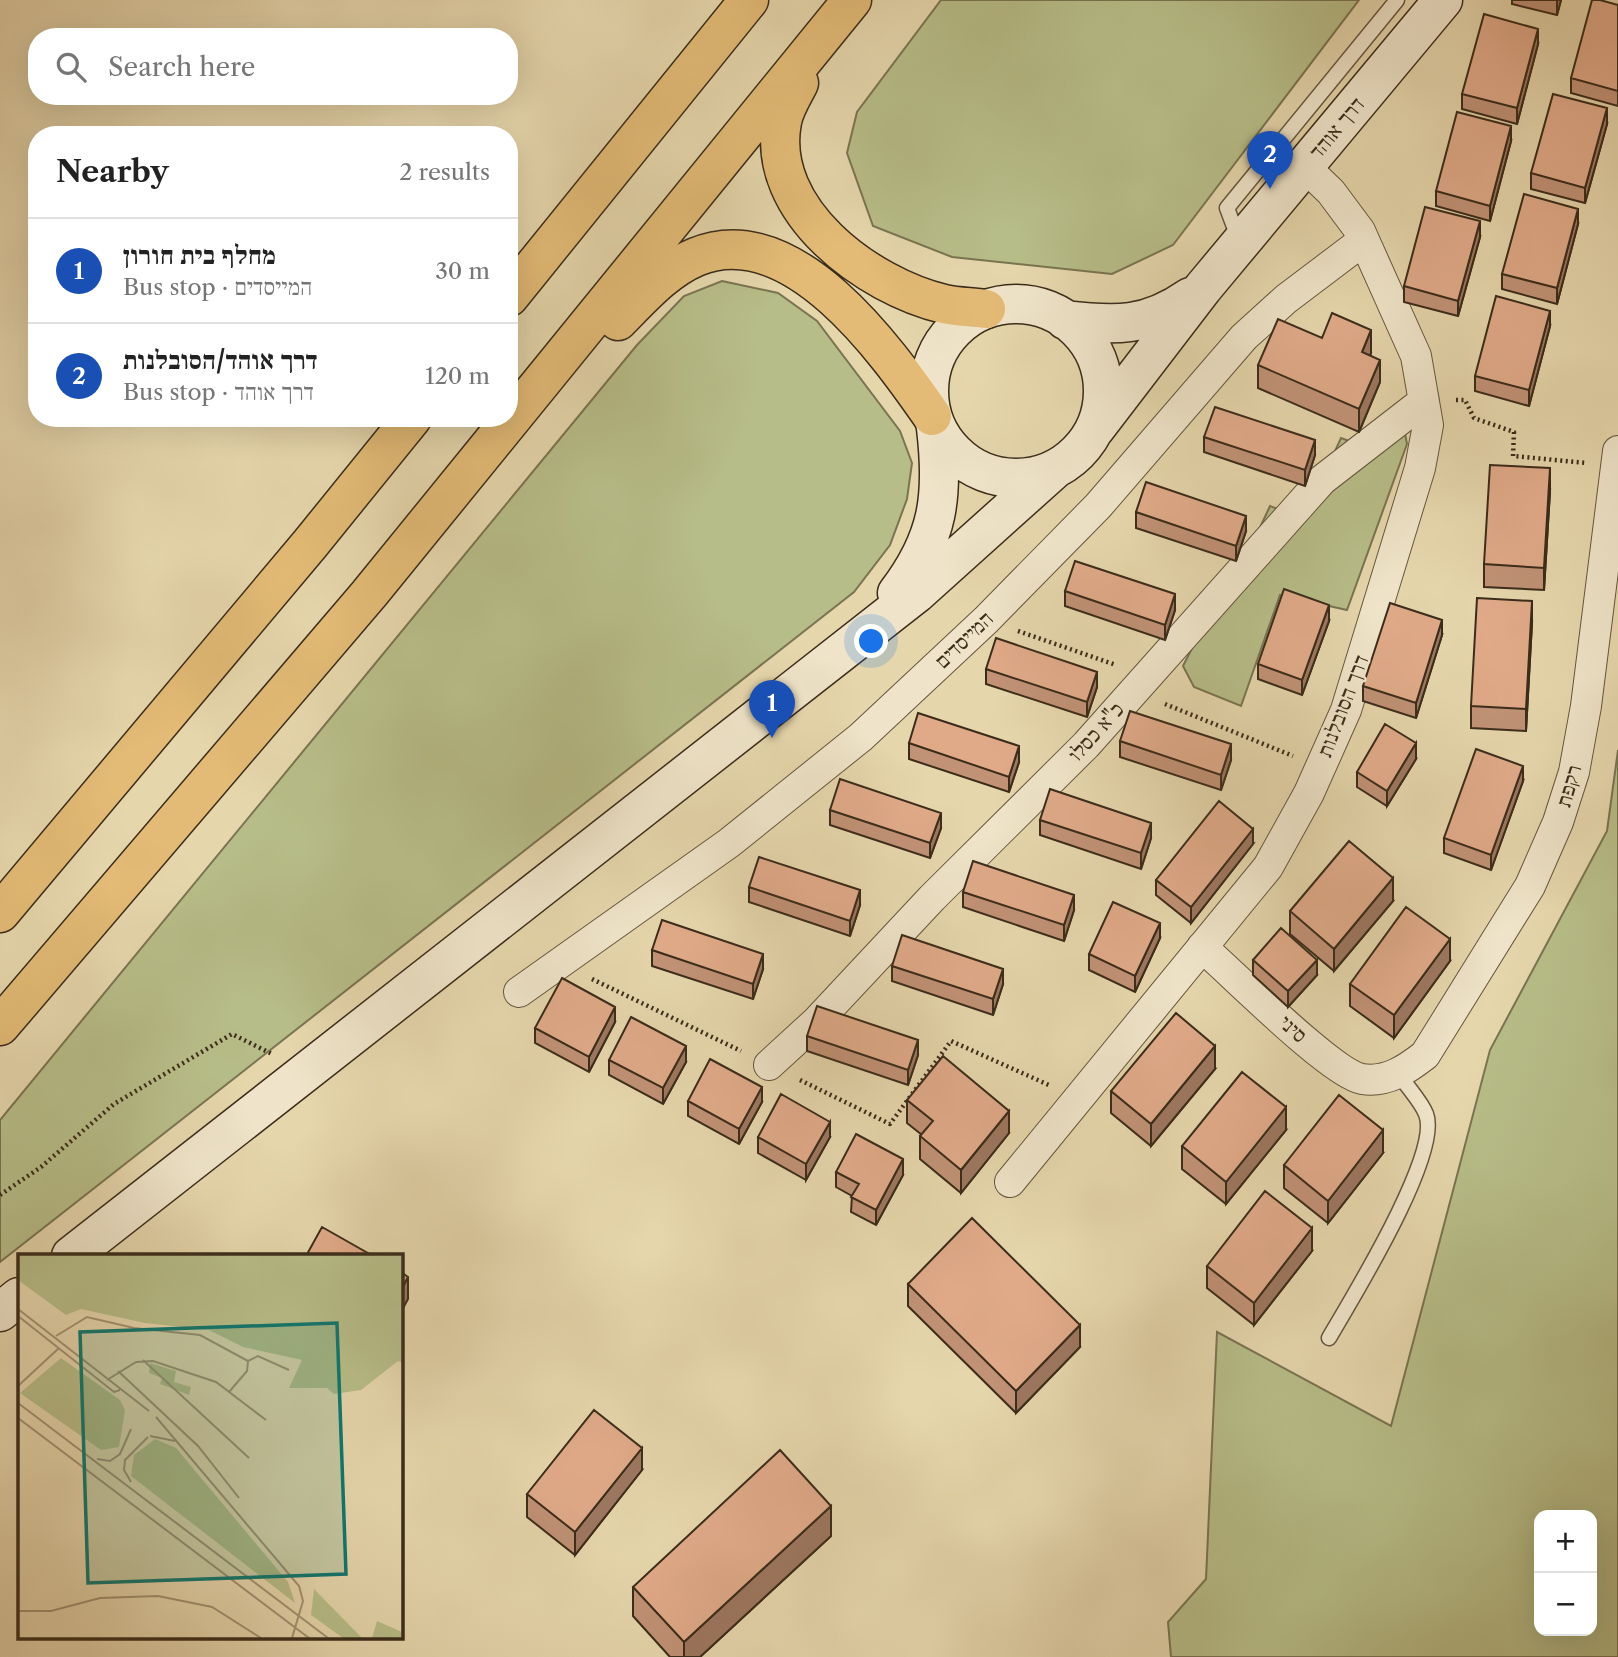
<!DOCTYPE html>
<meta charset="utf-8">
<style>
body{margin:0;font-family:"Libre Caslon Text","Frank Ruhl Libre",serif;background:#f6f6f6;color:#222}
.controls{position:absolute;right:21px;bottom:21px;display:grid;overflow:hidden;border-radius:14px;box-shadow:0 7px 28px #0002}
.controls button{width:63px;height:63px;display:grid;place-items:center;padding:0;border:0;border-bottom:2px solid #e0e0e0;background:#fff;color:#222;font:35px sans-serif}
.you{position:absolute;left:872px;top:642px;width:24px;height:24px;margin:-18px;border:5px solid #fff;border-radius:50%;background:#1a73e8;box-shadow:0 0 0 10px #1a73e833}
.badge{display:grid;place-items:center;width:46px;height:46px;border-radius:50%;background:#8f2418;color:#fff;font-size:23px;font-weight:700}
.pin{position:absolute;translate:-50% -58px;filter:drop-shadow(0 2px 4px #0008)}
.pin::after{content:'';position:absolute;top:37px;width:24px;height:21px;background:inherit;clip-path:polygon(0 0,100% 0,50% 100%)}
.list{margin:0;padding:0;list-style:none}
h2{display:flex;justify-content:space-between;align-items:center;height:91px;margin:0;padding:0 28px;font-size:30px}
h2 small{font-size:23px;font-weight:400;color:#767676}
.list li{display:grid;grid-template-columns:46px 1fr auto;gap:21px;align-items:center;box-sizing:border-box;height:105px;padding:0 28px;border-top:2px solid #e0e0e0}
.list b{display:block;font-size:26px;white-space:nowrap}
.list p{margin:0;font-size:23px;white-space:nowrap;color:#767676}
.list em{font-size:23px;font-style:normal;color:#767676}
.icon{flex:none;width:38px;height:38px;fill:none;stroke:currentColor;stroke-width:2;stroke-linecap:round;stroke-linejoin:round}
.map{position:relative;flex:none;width:1618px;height:1657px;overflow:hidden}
.search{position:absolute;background:#fff;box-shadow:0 7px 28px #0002;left:28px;top:28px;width:490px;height:77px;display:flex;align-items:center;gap:18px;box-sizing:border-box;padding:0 24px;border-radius:28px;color:#767676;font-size:26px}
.panel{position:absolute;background:#fff;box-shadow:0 7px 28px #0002;left:28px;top:126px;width:490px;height:301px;border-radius:28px}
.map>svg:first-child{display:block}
.green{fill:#b7bd88;stroke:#797451;stroke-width:2;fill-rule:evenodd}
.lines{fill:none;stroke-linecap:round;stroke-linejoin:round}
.service-casing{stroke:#66563e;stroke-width:17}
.minor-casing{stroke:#66563e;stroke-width:32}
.secondary-casing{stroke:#3b2c1a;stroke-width:41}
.trunk-casing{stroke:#3b2c1a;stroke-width:41}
.path{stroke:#3b2c1a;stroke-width:4.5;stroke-dasharray:2 3.5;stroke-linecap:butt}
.service{stroke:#efe4c9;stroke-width:14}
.minor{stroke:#efe4c9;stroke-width:30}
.secondary{stroke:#efe4c9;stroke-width:38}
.trunk{stroke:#e3bb76;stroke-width:38}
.wall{fill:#c19276;stroke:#3b2c1a;stroke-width:2}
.shaded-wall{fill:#9d7760;stroke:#3b2c1a;stroke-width:2}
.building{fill:#e0aa89;stroke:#3b2c1a;stroke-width:2}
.labels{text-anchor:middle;stroke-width:5;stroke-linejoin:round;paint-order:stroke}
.street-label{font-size:21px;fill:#3b2c1a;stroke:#efe4c9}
.inset-road{fill:none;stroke:#a29272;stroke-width:2}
.view{fill:#0f766e;fill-opacity:0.15;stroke:#0f766e;stroke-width:3.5}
.inset-edge{fill:none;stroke:#3b2c1a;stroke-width:3.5}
</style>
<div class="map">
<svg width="1618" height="1657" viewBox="0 0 1618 1657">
<rect width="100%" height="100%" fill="#e6d6ac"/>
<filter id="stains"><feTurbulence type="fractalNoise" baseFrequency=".00286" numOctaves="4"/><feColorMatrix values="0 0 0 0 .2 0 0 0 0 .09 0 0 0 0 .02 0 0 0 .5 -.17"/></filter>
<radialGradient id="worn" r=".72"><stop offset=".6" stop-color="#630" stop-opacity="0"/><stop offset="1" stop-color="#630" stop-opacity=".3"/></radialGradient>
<path class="green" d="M941,0h418l-186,245 -61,29 -160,-17 -79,-31 -26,-73 10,-41z
M722,281l56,12 39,28 83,110 12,32 -5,36 -17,46 -36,47 -854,670v-142l637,-775 47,-49z
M1402,418l5,26 -60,166 -67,-15 -39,111 -47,-19 -11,-21 32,-63 21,-24 34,-73 34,13 37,-81 30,11z
M1618,750v907h-447l-3,-35 38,-43 11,-247 174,94 99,-376 117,-219zM1592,1515v116h-53v-116z"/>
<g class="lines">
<g class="service-casing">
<path id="service" d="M1239,240l-12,-32 170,-208
M1329,1338c22,-38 113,-185 97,-224 -5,-13 -19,-27 -27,-40"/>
</g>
<g class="minor-casing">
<path id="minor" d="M1202,947c29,25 130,127 160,132 25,4 45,-10 63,-24l105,-169 28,-64 16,-50 12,-66 32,-255
M519,992l210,-149 132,-106 125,-117 112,-114 146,-169 42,-38 78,-59
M769,1065l48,-44 115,-123 154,-153 236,-265 102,-79
M1010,1182l258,-315 41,-74 37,-83 74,-242 8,-43 -12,-69 -56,-125 -29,-39 -26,-25"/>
</g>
<g class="secondary-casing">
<path id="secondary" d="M929 391a87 87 0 1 1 174 0a87 87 0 1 1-174 0Z
M1065,320c51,6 82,7 125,-23
M1095,429l108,-141 240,-288
M897,593c42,-55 47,-98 39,-165
M71,1256l846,-663 138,-124
M0,1312l19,-15"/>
</g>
<g class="trunk-casing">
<path id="trunk" d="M799,83c-6,12 -15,26 -17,39 -17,89 86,164 162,182 13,3 28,3 42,5
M509,297l240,-297
M618,321c23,-23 47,-51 78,-64 96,-40 190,93 236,159
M0,913l310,-369 102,-126
M0,1026l369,-432 483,-594"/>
</g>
<path class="path" d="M1456,400h9l9,18 40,14 -1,24 74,7
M1018,631l98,34
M1165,704l128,52
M592,979l149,72
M800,1080l90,44 61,-83 100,45
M0,1195l41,-28 73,-63 118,-70 40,20"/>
<use href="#service" class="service"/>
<use href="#minor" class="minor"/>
<use href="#secondary" class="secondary"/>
<use href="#trunk" class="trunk"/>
</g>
<path class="wall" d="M1512,0h49l-4,15 -45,-11z
M1618,5v101l-47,-13v-15z
M1538,44l-21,80 -55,-15v-15z
M1607,124l-22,79 -54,-14v-16z
M1511,141l-21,80 -54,-15v-15z
M1578,224l-21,80 -55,-15v-15z
M1480,237l-22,79 -54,-14v-16z
M1550,326l-21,80 -54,-15v-15z
M1322,338l49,15 -1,3 10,26 -21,50 -101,-44v-23z
M1204,437l111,18 -10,31 -101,-34z
M1550,491l-6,99 -60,-3v-23z
M1136,512l110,19 -10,30 -100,-33z
M1065,591l110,19 -10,30 -100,-34z
M1329,621l-27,74 -44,-16v-15z
M1532,623l-6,108 -55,-3v-22z
M1442,635l-26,83 -53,-17v-15z
M986,669l111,18 -10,30 -101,-33z
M1120,741l111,19 -10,30 -101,-33z
M909,743l110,19 -10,30 -100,-33z
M1416,759l-29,47 -30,-19v-15z
M1523,781l-32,89 -47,-17v-15z
M830,810l111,18 -11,30 -100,-33z
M1040,820l111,18 -10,31 -101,-34z
M1253,844l-62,79 -35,-28v-15z
M749,887l111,18 -10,31 -101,-34z
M963,892l111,18 -10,31 -101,-34z
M1393,901l-59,70 -44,-37v-23z
M1160,938l-25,54 -46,-22v-16z
M652,950l111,19 -10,30 -101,-33z
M1253,960l64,15 -29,32 -35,-32z
M1450,961l-56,77 -44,-32v-22z
M892,966l111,18 -10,31 -101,-34z
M615,1022l-26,50 -54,-29v-15z
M807,1036l111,19 -10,30 -101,-34z
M609,1060l77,2 -23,42 -54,-29z
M1215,1069l-64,77 -40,-33v-22z
M907,1100l102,33 -48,60 -41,-34v-23l2,-1 -15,-12z
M688,1101l74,1 -23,42 -51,-28z
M1286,1130l-60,74 -44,-35v-23z
M758,1137h72l-24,43 -48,-27z
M1383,1153l-55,70 -44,-35v-23z
M836,1172l67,3 -27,50 -25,-13 1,-16 -16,-9z
M1312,1251l-58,74 -47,-37v-22z
M908,1284l172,63 -64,66 -108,-107z
M642,1470l-67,85 -48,-38v-23z
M831,1536l-131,121h-30l-37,-41v-29z"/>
<path class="shaded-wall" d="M1557,0h4l-4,15z
M1538,29v15l-21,80v-16z
M1607,108v16l-22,79v-15z
M1511,126v15l-21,80v-15z
M1578,209v15l-21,80v-16z
M1480,221v16l-22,79v-15z
M1550,311v15l-21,80v-16z
M1371,330v23l-9,22v-23z
M1380,360v22l-21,50v-23z
M1315,440v15l-10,31v-16z
M1550,468v23l-6,99v-22z
M1246,516v15l-10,30v-15z
M1175,594v16l-10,30v-15z
M1532,601v22l-6,108v-22z
M1329,605v16l-27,74v-15z
M1442,620v15l-26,83v-15z
M1097,672v15l-10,30v-15z
M1416,743v16l-29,47v-15z
M1231,744v16l-10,30v-15z
M1019,746v16l-10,30v-15z
M1523,766v15l-32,89v-15z
M941,813v15l-11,30v-15z
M1151,823v15l-10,31v-16z
M1253,829v15l-62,79v-16z
M1393,878v23l-59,70v-22z
M860,890v15l-10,31v-15z
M1074,895v15l-10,31v-16z
M1160,923v15l-25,54v-16z
M1450,939v22l-56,77v-23z
M763,954v15l-10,30v-15z
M1317,960v15l-29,32v-16z
M1003,969v15l-10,31v-16z
M615,1007v15l-26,50v-15z
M918,1040v15l-10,30v-15z
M686,1046v16l-23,42v-16z
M1215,1046v23l-64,77v-22z
M762,1087v15l-23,42v-15z
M1286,1107v23l-60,74v-22z
M1009,1111v22l-48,60v-23z
M830,1122v15l-24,43v-16z
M1383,1130v23l-55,70v-22z
M903,1159v16l-27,50v-15z
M1312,1228v23l-58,74v-22z
M408,1277v22l-7,13v-22z
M1080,1325v22l-64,66v-22z
M642,1448v22l-67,85v-23z
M831,1506v30l-131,121h-16v-15z"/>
<path class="building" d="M1592,0h8l18,5v86l-47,-13z
M1484,14l54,15 -21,79 -55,-14z
M1553,94l54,14 -22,80 -54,-15z
M1457,112l54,14 -21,80 -54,-15z
M1524,194l54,15 -21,79 -55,-14z
M1425,207l55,14 -22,80 -54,-15z
M1496,296l54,15 -21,79 -54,-14z
M1332,313l39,17 -9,22 18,8 -21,49 -101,-44 20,-46 44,19z
M1215,407l100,33 -10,30 -101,-33z
M1490,465l60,3 -6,100 -60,-4z
M1146,482l100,34 -10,30 -100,-34z
M1075,561l100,33 -10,31 -100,-34z
M1284,589l45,16 -27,75 -44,-16z
M1477,598l55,3 -6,108 -55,-3z
M1390,603l52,17 -26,83 -53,-17z
M996,638l101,34 -10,30 -101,-33z
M1130,711l101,33 -10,31 -101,-34z
M918,713l101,33 -10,31 -100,-34z
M1385,724l31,19 -29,48 -30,-19z
M1476,749l47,17 -32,89 -47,-17z
M840,779l101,34 -11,30 -100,-33z
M1050,789l101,34 -10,30 -101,-33z
M1219,801l34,28 -62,78 -35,-27z
M1349,841l44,37 -59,71 -44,-38z
M759,857l101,33 -10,31 -101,-34z
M973,861l101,34 -10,30 -101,-33z
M1113,902l47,21 -25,53 -46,-22z
M1406,907l44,32 -56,76 -44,-31z
M662,920l101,34 -10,30 -101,-34z
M1281,928l36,32 -29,31 -35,-31z
M902,935l101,34 -10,30 -101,-33z
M562,978l53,29 -26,50 -54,-29z
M817,1006l101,34 -10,30 -101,-34z
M1176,1013l39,33 -64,78 -40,-33z
M631,1017l55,29 -23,42 -54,-28z
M943,1056l66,55 -48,59 -41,-34 13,-15 -26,-21z
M710,1059l52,28 -23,42 -51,-28z
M1242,1072l44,35 -60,75 -44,-36z
M781,1094l49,28 -24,42 -48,-27z
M1339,1095l44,35 -55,71 -44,-36z
M856,1134l47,25 -27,51 -25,-13 8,-13 -23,-12z
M1265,1191l47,37 -58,75 -47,-37z
M972,1218l108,107 -64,66 -108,-107z
M322,1227l51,29h-67z
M401,1272l7,5 -7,13z
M594,1410l48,38 -67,84 -48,-38z
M780,1450l51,56 -147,136 -51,-55z"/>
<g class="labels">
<g class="street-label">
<text transform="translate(1337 128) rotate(-50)" y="7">דרך אוהד</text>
<text transform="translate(964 640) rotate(-44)" y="7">המייסדים</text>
<text transform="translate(1343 706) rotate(-69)" y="7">דרך הסובלנות</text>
<text transform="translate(1096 732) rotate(-48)" y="7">כ"א כסלו</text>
<text transform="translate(1569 786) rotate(-74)" y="7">רקפת</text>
<text transform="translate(1293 1029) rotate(42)" y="7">סיני</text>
</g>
</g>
<g transform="translate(18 1254)">
<rect width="385" height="385" fill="#e6d6ac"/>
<path d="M0,1h385v108l-5,-2 -37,29 -27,4 -7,-6h-38l13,-28 -59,-13 -34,-17 -64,-7 -64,-14 -15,6 -48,-35zM43,104l59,42 5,10 -6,37 -18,3 -81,-57zM132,109l26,8 -2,11 17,5 -2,8 -29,-11 2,-6 -13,-5zM137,185l21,9 112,134 7,21 -164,-127 3,-21zM296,335l48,49h-19l-32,-23zM359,367l25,11 1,6h-31z" fill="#b7bd88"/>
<path class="inset-road" d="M0,55l131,102M0,62l96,76 6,-2M38,82l31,-19 47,11 66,7 48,26M125,106l106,98M230,107l10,-5 31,14M100,117l80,75 41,52M89,126l29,-18 17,-1 63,21 50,38M0,132l41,-38M211,138l18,-21 1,-10M0,149l310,235M138,163l143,169 4,15 -11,37M0,164l291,220M132,182l25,5M79,205l13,2 10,-7 11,-25M113,228l-7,-12 1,-10 23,-23M0,357h33l49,-13 58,-2 54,11 49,31"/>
<path class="view" d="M319,69l9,251 -258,9 -8,-251z"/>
<rect width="385" height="385" class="inset-edge"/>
</g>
<rect width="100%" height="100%" filter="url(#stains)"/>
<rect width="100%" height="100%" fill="url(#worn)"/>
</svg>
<div class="controls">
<button>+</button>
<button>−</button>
</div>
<div class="you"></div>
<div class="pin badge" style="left:772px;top:738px;background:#1a4fb4">1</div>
<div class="pin badge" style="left:1270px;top:189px;background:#1a4fb4">2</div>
<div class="search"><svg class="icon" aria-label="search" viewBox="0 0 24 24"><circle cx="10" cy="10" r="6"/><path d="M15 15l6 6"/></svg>Search here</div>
<section class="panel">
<h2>Nearby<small>2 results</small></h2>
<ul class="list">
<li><span class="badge" style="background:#1a4fb4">1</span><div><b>מחלף בית חורון</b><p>Bus stop · המייסדים</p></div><em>30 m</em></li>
<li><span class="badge" style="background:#1a4fb4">2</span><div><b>דרך אוהד/הסובלנות</b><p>Bus stop · דרך אוהד</p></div><em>120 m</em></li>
</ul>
</section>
</div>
